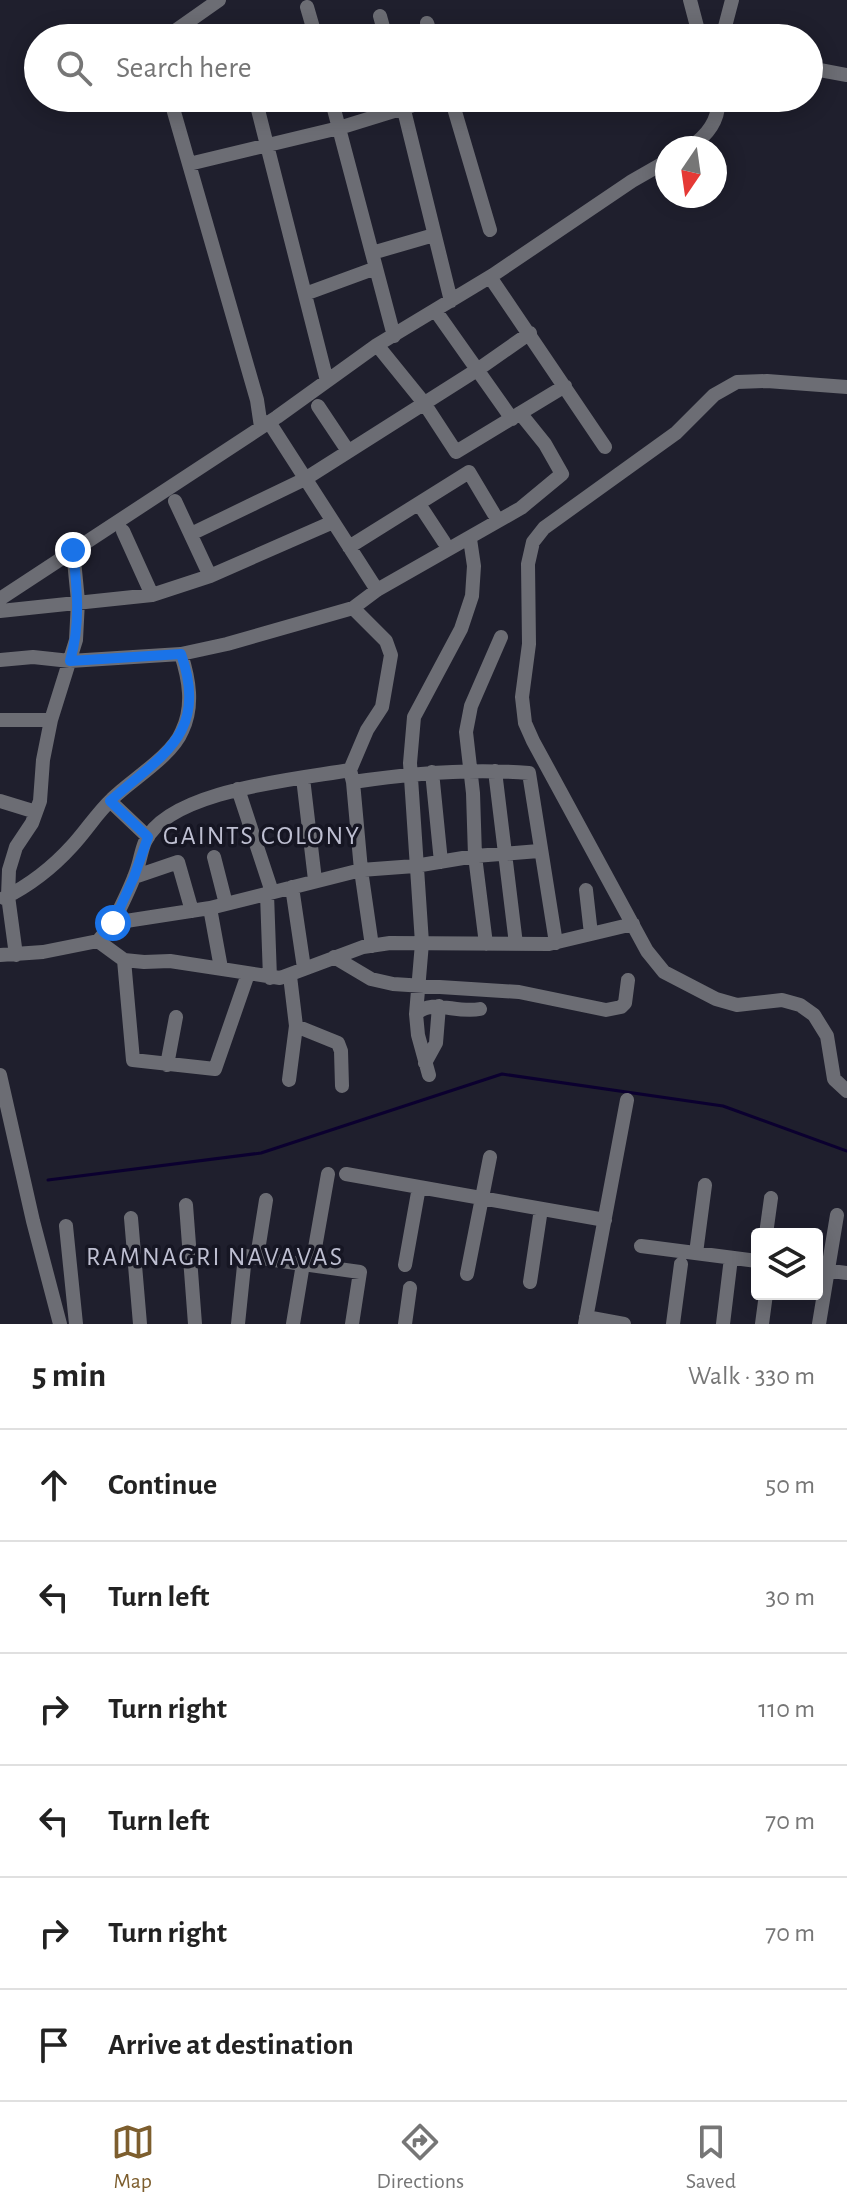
<!DOCTYPE html>
<meta charset="utf-8">
<style>
body{margin:0;font-family:"Alegreya Sans",sans-serif;background:#f6f6f6;color:#222}
.controls{position:absolute;right:24px;bottom:24px;display:grid;overflow:hidden;border-radius:8px;box-shadow:0 4px 20px #0003}
.controls button{width:72px;height:72px;display:grid;place-items:center;padding:0;border:0;border-bottom:2px solid #e0e0e0;background:#fff;color:#222;font:40px sans-serif}
.compass{position:absolute;left:655px;top:136px;width:72px;height:72px;border-radius:50%;background:#fff;box-shadow:0 4px 20px #0003;rotate:193deg}
.stop{position:absolute;width:24px;height:24px;margin:-18px;border:6px solid #1a73e8;border-radius:50%;background:#fff}
.stop.end{background:#1a73e8;border-color:#fff;box-shadow:0 2px 8px #0008}
.list{margin:0;padding:0;list-style:none}
h2{display:flex;justify-content:space-between;align-items:center;height:104px;margin:0;padding:0 32px;font-size:34px}
h2 small{font-size:26px;font-weight:400;color:#767676}
.list li{display:grid;grid-template-columns:52px 1fr auto;gap:24px;align-items:center;box-sizing:border-box;height:112px;padding:0 32px;border-top:2px solid #e0e0e0}
.list b{display:block;font-size:30px;white-space:nowrap}
.list em{font-size:26px;font-style:normal;color:#767676}
.icon{flex:none;width:44px;height:44px;fill:none;stroke:currentColor;stroke-width:2;stroke-linecap:round;stroke-linejoin:round}
.map{position:relative;flex:none;width:847px;height:1324px;overflow:hidden}
.search{position:absolute;background:#fff;box-shadow:0 4px 20px #0003;left:24px;right:24px;top:24px;height:88px;display:flex;align-items:center;gap:20px;box-sizing:border-box;padding:0 28px;border-radius:44px;color:#767676;font-size:30px}
.sheet{height:776px;background:#fff}
nav{display:flex;justify-content:space-around;align-items:center;box-sizing:border-box;height:112px;border-top:2px solid #e0e0e0;background:#fff;font-size:22px;color:#767676}
nav a{display:grid;justify-items:center;gap:4px}
nav .on{color:#7d5e2e}
.map>svg:first-child{display:block}
.lines{fill:none;stroke-linecap:round;stroke-linejoin:round}
.stream{stroke:#0b002f;stroke-width:3}
.minor{stroke:#6c6d74;stroke-width:14}
.route{stroke:#1a73e8;stroke-width:10}
.labels{text-anchor:middle;stroke-width:7;stroke-linejoin:round;paint-order:stroke}
.neighbourhood-label{font-size:26px;letter-spacing:2px;fill:#bebfd1;stroke:#161623}
</style>
<div class="map">
<svg width="847" height="1324" viewBox="0 0 847 1324">
<rect width="100%" height="100%" fill="#1f1f2d"/>
<g class="lines">
<path class="stream" d="M48,1180l213,-27 241,-79 221,32 124,45"/>
<path class="minor" d="M690,0l10,38
M307,7l9,31
M380,16l6,22
M427,23l5,15
M165,38l54,-38
M722,38l10,-38
M809,68l38,7
M170,98l87,302 4,27
M255,98l72,283
M331,98l63,238
M401,98l50,203
M451,98l39,132
M689,148c18,-12 31,-28 29,-50
M189,164l150,-36 97,-30
M372,253l62,-18
M490,277l115,170
M305,294l71,-26
M435,310l77,109
M377,345l47,58 32,49 109,-66
M847,387l-80,-6 -30,1 -23,13 -38,38 -132,95 -11,14 -5,22 1,80 -7,53 3,26 8,18 114,210 17,21 52,27 21,6 45,-5 18,5 14,10 13,21 7,43 13,12
M318,406l30,45
M269,422l108,168
M175,501l35,75
M419,504l25,38
M123,531l29,64
M191,534l114,-55 175,-111 50,-35
M349,547l120,-75 25,42
M0,599l277,-182 100,-72 116,-70 139,-94 35,-20
M0,611l152,-16 58,-19 123,-54
M0,660l33,-3 37,4 111,-7 46,-10 126,-36 24,-18 144,-82 41,-34 -17,-30 -25,-31
M0,720h51
M350,770l17,-40 15,-23 9,-52 -5,-14 -33,-33
M495,771l21,173
M432,772l9,90
M303,778l12,102
M353,782l8,88 11,76
M238,789l34,103
M0,801l36,11
M110,801l38,36
M214,857l12,47
M134,877l44,-15 14,49
M292,887l12,81
M586,890l5,44
M267,894l3,84
M4,898c26,-13 49,-31 68,-52 14,-15 25,-33 40,-47 19,-19 60,-43 70,-68 12,-25 7,-52 -1,-77
M210,908l11,60
M113,923c8,-17 17,-34 23,-51 4,-10 5,-21 9,-30 23,-52 154,-63 205,-72l3,12c59,-9 116,-14 176,-9l27,170
M98,941l15,-18 97,-15 151,-38 54,-4 60,-10 64,-5
M486,944l-11,-88 -2,-63 -7,-61 5,-26 30,-69
M0,955l43,-3 55,-11 26,19 20,2 26,-1 110,17 83,-31 27,-4 159,1 84,-20
M16,955l-8,-59 1,-26 7,-23 16,-24 8,-22 3,-41 8,-40 25,-80 2,-39 -5,-51
M334,957l37,22 22,5 126,8 87,18 15,-3 4,-4 3,-23
M124,960l9,100 82,9 33,-95
M416,1014c17,-16 39,0 64,-5
M296,1026l42,17 3,8 1,35
M425,1063l11,-20 3,-37
M167,1065l9,-48
M0,1075l33,146 27,103
M429,1075l-11,-40 -2,-21 6,-71 -12,-180 4,-46 47,-88 11,-33 2,-30 -4,-27
M289,1080l7,-54 -6,-50
M346,1174l259,46
M186,1205l9,119
M131,1218l9,106
M66,1226l10,98
M766,1234l5,-36
M641,1246l116,15
M696,1253l9,-68
M257,1257l9,-57
M312,1265l16,-91
M405,1265l14,-78
M817,1269l30,4
M467,1274l23,-117
M530,1282l11,-73
M586,1317l38,7
M238,1324l7,-68 115,16 -8,52
M293,1324l10,-60
M405,1324l5,-36
M585,1324l42,-224
M673,1324l8,-60
M723,1324l8,-66
M762,1324l4,-30
M819,1324l18,-109"/>
</g>
<g class="lines">
<path class="route" d="M73,550c4,38 8,74 -3,111l111,-7c28,79 -18,100 -71,147l38,36 -14,40 -21,46"/>
</g>
<g class="labels">
<g class="neighbourhood-label">
<text x="262" y="844">GAINTS COLONY</text>
<text x="215" y="1265">RAMNAGRI NAVAVAS</text>
</g>
</g>
</svg>
<div class="controls">
<button><svg class="icon" aria-label="layers" viewBox="0 0 24 24"><path d="M12 4l9 5-9 5-9-5zM3 14l9 5 9-5"/></svg></button>
</div>
<svg class="compass" viewBox="-18 -18 36 36"><path d="M0-13l5 13h-10z" fill="#e53935"/><path d="M0 13l5-13h-10z" fill="#767676"/></svg>
<div class="stop" style="left:113px;top:923px"></div>
<div class="stop end" style="left:73px;top:550px"></div>
<div class="search"><svg class="icon" aria-label="search" viewBox="0 0 24 24"><circle cx="10" cy="10" r="6"/><path d="M15 15l6 6"/></svg>Search here</div>
</div>
<section class="sheet">
<h2>5 min<small>Walk · 330 m</small></h2>
<ul class="list">
<li><svg class="icon" aria-label="ahead" viewBox="0 0 24 24"><path d="M12 20V5M6 11l6-6 6 6"/></svg><div><b>Continue</b></div><em>50 m</em></li>
<li><svg class="icon" aria-label="left" viewBox="0 0 24 24"><path d="M17 20v-9H6M10 6l-5 5 5 5"/></svg><div><b>Turn left</b></div><em>30 m</em></li>
<li><svg class="icon" aria-label="right" viewBox="0 0 24 24"><path d="M7 20v-9h11M14 6l5 5-5 5"/></svg><div><b>Turn right</b></div><em>110 m</em></li>
<li><svg class="icon" aria-label="left" viewBox="0 0 24 24"><path d="M17 20v-9H6M10 6l-5 5 5 5"/></svg><div><b>Turn left</b></div><em>70 m</em></li>
<li><svg class="icon" aria-label="right" viewBox="0 0 24 24"><path d="M7 20v-9h11M14 6l5 5-5 5"/></svg><div><b>Turn right</b></div><em>70 m</em></li>
<li><svg class="icon" aria-label="arrive" viewBox="0 0 24 24"><path d="M6 21V4h12l-3 4 3 4H6"/></svg><div><b>Arrive at destination</b></div></li>
</ul>
</section>
<nav>
<a class="on"><svg class="icon" aria-label="map" viewBox="0 0 24 24"><path d="M3 6l6-2 6 2 6-2v14l-6 2-6-2-6 2zM9 4v14M15 6v14"/></svg>Map</a>
<a><svg class="icon" aria-label="directions" viewBox="0 0 24 24"><path d="M12 3l9 9-9 9-9-9zM9 14v-3h6M13 9l2 2-2 2"/></svg>Directions</a>
<a><svg class="icon" aria-label="saved" viewBox="0 0 24 24"><path d="M7 4h10v16l-5-4-5 4z"/></svg>Saved</a>
</nav>
